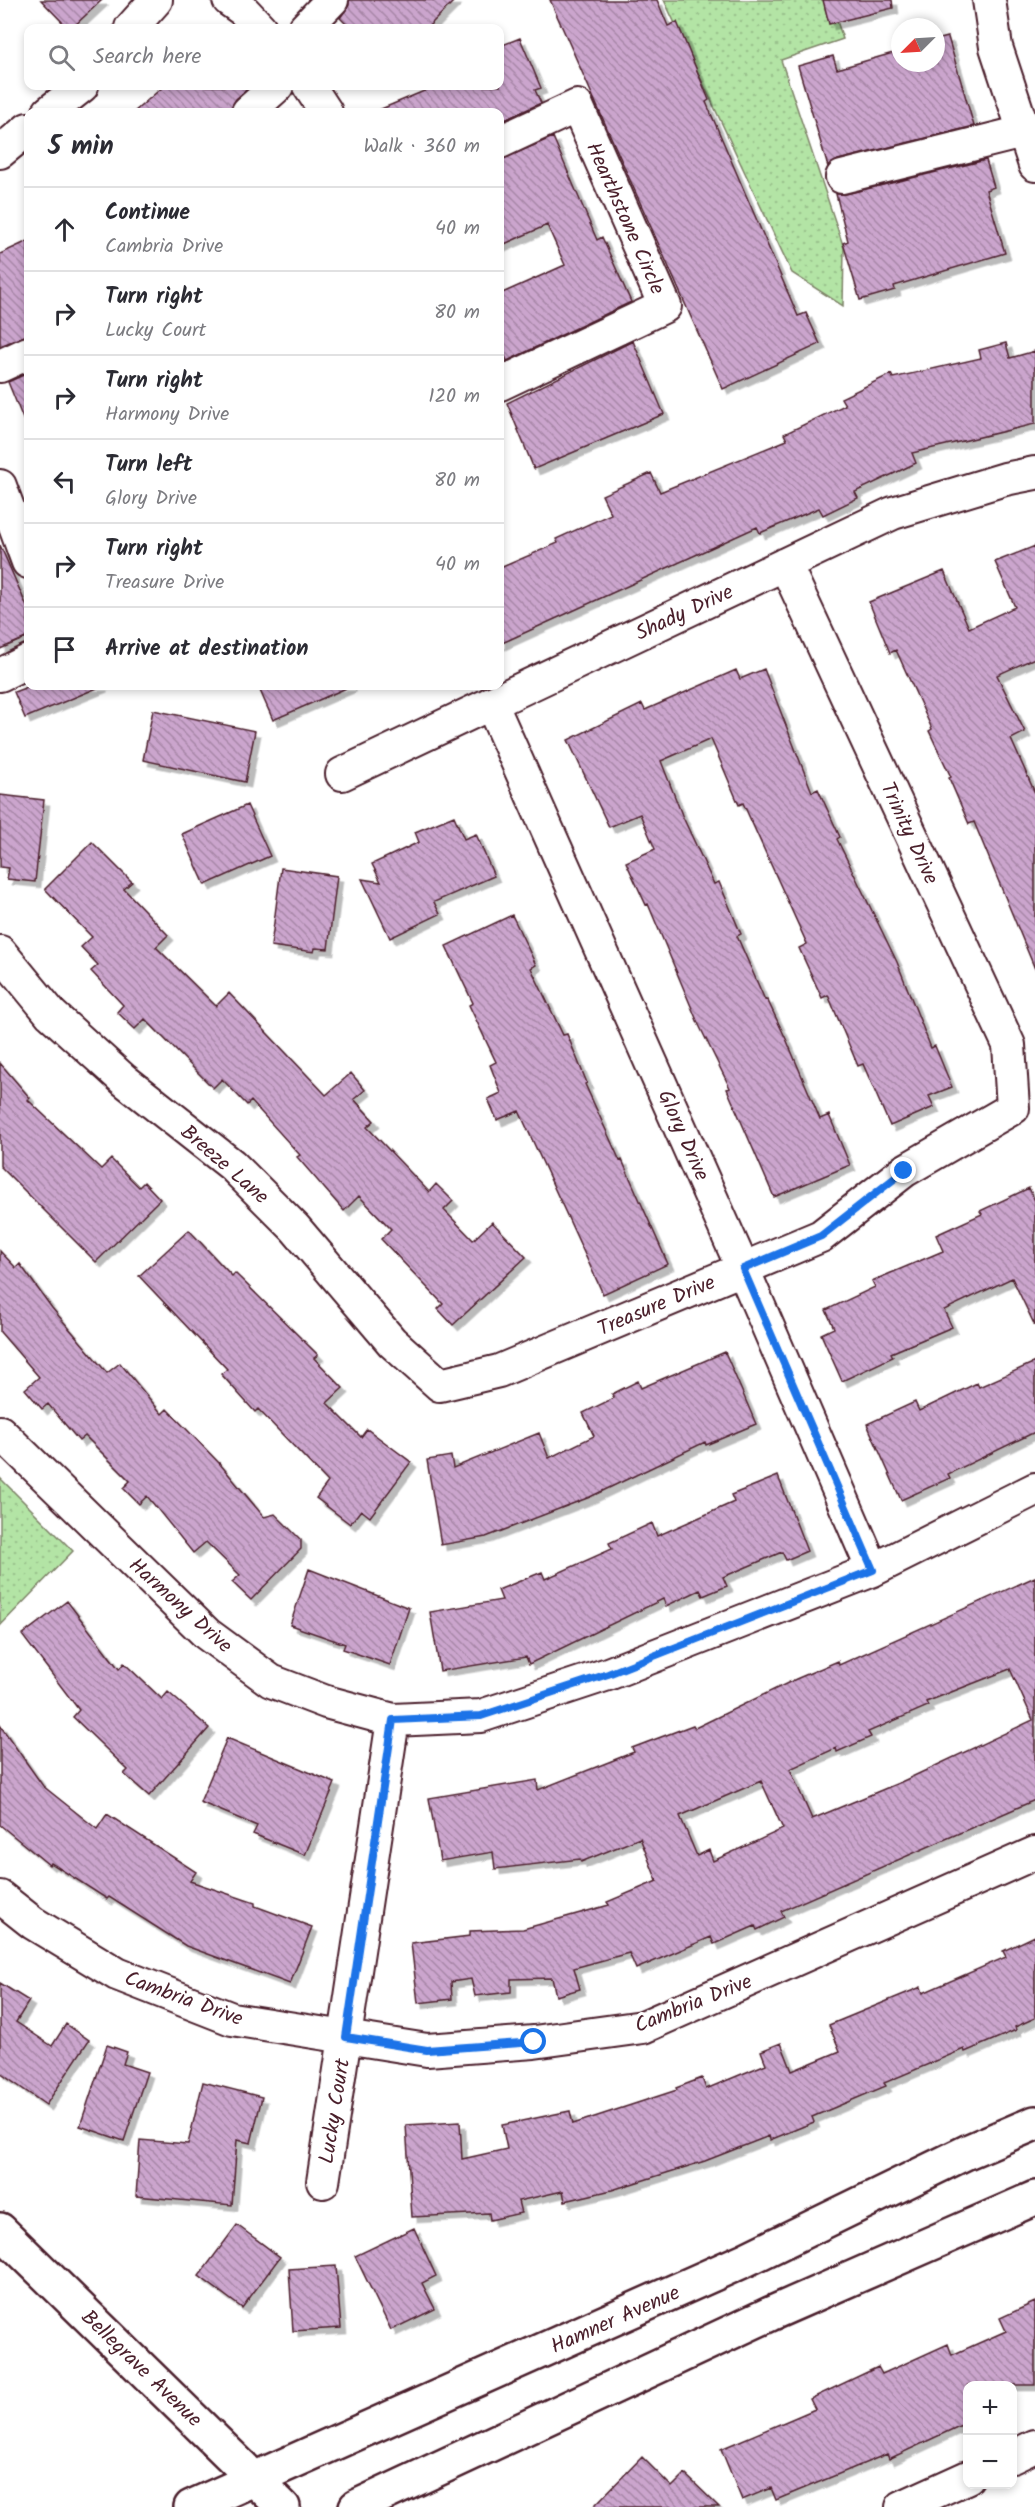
<!DOCTYPE html>
<meta charset="utf-8">
<style>
body{margin:0;font-family:Kalam,sans-serif;background:#f7f7f7;color:#2b2b33}
.controls{position:absolute;right:18px;bottom:18px;display:grid;overflow:hidden;border-radius:12px;box-shadow:0 3px 9px #0003}
.controls button{width:54px;height:54px;display:grid;place-items:center;padding:0;border:0;border-bottom:2px solid #e1e1e2;background:#fff;color:#2b2b33;font:30px sans-serif}
.compass{position:absolute;left:891px;top:18px;width:54px;height:54px;border-radius:50%;background:#fff;box-shadow:0 3px 9px #0003;rotate:246deg}
.stop{position:absolute;width:18px;height:18px;margin:-14px;border:4px solid #1a73e8;border-radius:50%;background:#fff}
.stop.end{background:#1a73e8;border-color:#fff;box-shadow:0 2px 6px #0008}
.list{margin:0;padding:0;list-style:none}
h2{display:flex;justify-content:space-between;align-items:center;height:78px;margin:0;padding:0 24px;font-size:26px}
h2 small{font-size:20px;font-weight:400;color:#7c7c81}
.list li{display:grid;grid-template-columns:39px 1fr auto;gap:18px;align-items:center;box-sizing:border-box;height:84px;padding:0 24px;border-top:2px solid #e1e1e2}
.list b{display:block;font-size:22px;white-space:nowrap}
.list p{margin:0;font-size:20px;white-space:nowrap;color:#7c7c81}
.list em{font-size:20px;font-style:normal;color:#7c7c81}
.icon{flex:none;width:33px;height:33px;fill:none;stroke:currentColor;stroke-width:2;stroke-linecap:round;stroke-linejoin:round}
.map{position:relative;flex:none;width:1035px;height:2507px;overflow:hidden}
.search{position:absolute;background:#fff;box-shadow:0 3px 9px #0003;left:24px;top:24px;width:480px;height:66px;display:flex;align-items:center;gap:15px;box-sizing:border-box;padding:0 21px;border-radius:12px;color:#7c7c81;font-size:22px}
.panel{position:absolute;background:#fff;box-shadow:0 3px 9px #0003;left:24px;top:108px;width:480px;height:582px;border-radius:12px}
.map>svg:first-child{display:block}
.park{fill:url(#park-dots);stroke:#7e8268;stroke-width:1.5}
.building{fill:url(#building-back-hatch);stroke:#4a1f2b;stroke-width:1.5;fill-rule:evenodd;filter:url(#shadow)}
.lines{fill:none;stroke-linecap:round;stroke-linejoin:round}
.minor-casing{stroke:#4a1f2b;stroke-width:36}
.major-casing{stroke:#4a1f2b;stroke-width:38}
.minor{stroke:#fff;stroke-width:32}
.major{stroke:#fff;stroke-width:33}
.route{stroke:#1a73e8;stroke-width:8}
.labels{text-anchor:middle;stroke-width:6;stroke-linejoin:round;paint-order:stroke}
.street-label{font-size:21px;fill:#4a1f2b;stroke:#fff}
</style>
<div class="map">
<svg width="1035" height="2507" viewBox="0 0 1035 2507">
<defs>
<pattern id="park-dots" width="8" height="8" patternUnits="userSpaceOnUse" patternTransform="scale(1.5)"><rect width="8" height="8" fill="#b3e4a5"/><path d="M2 2h.1M6 6h.1" fill="none" stroke="#9bc38e" stroke-width="1.8" stroke-linecap="round"/></pattern>
<pattern id="building-back-hatch" width="6" height="6" patternUnits="userSpaceOnUse" patternTransform="scale(1.5)"><rect width="6" height="6" fill="#cba5cd"/><path d="M-1 5l2 2M0 0l6 6M5-1l2 2" fill="none" stroke="#a786a7"/></pattern>
<filter id="shadow"><feDropShadow dx="5.5" dy="5.5" stdDeviation="0" flood-color="#0004"/></filter>
</defs>
<rect width="100%" height="100%" fill="#fff"/>
<filter id="ink" filterUnits="userSpaceOnUse"><feTurbulence type="fractalNoise" baseFrequency=".0167" numOctaves="2"/><feDisplacementMap in="SourceGraphic" scale="12" xChannelSelector="R" yChannelSelector="G"/><feConvolveMatrix kernelMatrix="1 2 1 2 8 2 1 2 1" color-interpolation-filters="sRGB"/></filter>
<g filter="url(#ink)">
<path class="park" d="M664,0h166l13,39 -62,21 63,188 -1,58 -51,-33z
M0,1478l73,73 -73,75z"/>
<path class="building" d="M41,0h61l-30,28h-4z
M349,0h106l-28,28h-77l-10,-10 9,-13z
M550,0h107l11,26 9,-4 32,78 -3,2 92,214 8,-3 14,31 -97,45z
M823,0h69l1,8 -64,16z
M948,37l26,89 -136,34 -10,7 -30,-101 35,-10 4,13 63,-18v12h36v-23z
M520,38l21,50 -6,2 6,13 -41,19v-10h-126l62,-26h64v-40z
M164,86h87l-15,13 -6,13h-96z
M553,137l44,103 5,-3 29,65 -124,59 -7,-17v-50l65,-29 -18,-40 -47,21v-86z
M986,160l8,27 -8,3 19,63 -111,33 1,4 -35,10 -17,-57 5,-2 -12,-47h10z
M28,241v94l-28,11v-92z
M633,341l31,73 -130,55 -27,-66z
M1006,343l4,15 25,-7v73l-123,29 4,10 -61,29 3,6 -35,17 -4,-7 -59,25 -3,-6 -257,117v-76l58,-25 -2,-4 55,-25 -9,-19 49,-22 9,19 127,-52 -3,-6 61,-29 -4,-7 50,-24 2,4 88,-20 -2,-8z
M28,373v58l-20,-49z
M0,545l28,64v28l-28,12z
M1035,546v112l-38,17 28,57 -14,7 24,54v176l-61,-147 -5,2 -20,-46 2,-1 -22,-46 3,-2 -36,-79 -6,3 -21,-51 75,-31 25,57 46,-21 -20,-45z
M764,669l48,123 6,-3 22,48 -3,2 60,123 34,86 4,-2 17,41 -23,9 5,11 -44,19 -27,-62 -5,2 -30,-71 -6,3 -23,-50 8,-4 -64,-141 -4,2 -28,-66 -50,22 21,54 32,69 5,-2 22,52 -4,2 28,64 2,-1 20,42 33,78 9,-4 21,50 -76,32 -47,-108 3,-1 -32,-65 -50,-119 -2,1 -20,-43 29,-13 -15,-35 -31,13 -41,-87 74,-36 3,6 91,-40 4,9z
M30,686h72l-77,32 -11,-26z
M258,686h93l-78,34z
M153,710l102,21 -10,51 -102,-22z
M0,795l44,5 -9,82 -28,-3 2,-11 -9,-1z
M247,805l23,51 -65,29 -23,-51z
M454,816l10,23 12,-5 18,42 -60,26 6,12 -50,24 -28,-59 19,3 -9,-18 47,-22 -4,-10z
M92,842l40,40 -8,7 44,46 -12,12 60,59 13,-13 97,102 25,-22 14,17 -11,9 20,22 -7,6 62,65 7,-8 17,17 -9,9 29,30 19,-18 34,35 -73,68 -15,-16 5,-5 -62,-65 10,-10 -32,-33 -15,15 -47,-54 3,-2 -49,-54 -4,4 -25,-26 -9,9 -68,-69 -10,10 -18,-17 6,-7 -32,-34 7,-6 -17,-18 11,-10 -47,-48z
M281,868l56,8 -9,73 -13,-1 -1,4 -43,-6z
M512,915l24,50 -5,3 32,67 4,-1 20,49 -2,1 35,77 2,-1 46,104 -65,30 -84,-183 -22,9 -9,-21 13,-6 -11,-28 6,-3 -27,-57 4,-2 -27,-57z
M0,1063l30,35 -2,2 73,69 10,-10 28,28 5,-5 16,17 -64,63 -96,-96z
M1029,1188l6,13v125l-23,-48 -68,32 8,17 -61,26 2,4 -51,24 -21,-47 13,-6 -8,-18 49,-23 -3,-6 71,-30 -7,-16 46,-21 -2,-3z
M189,1230l43,46 3,-3 83,82 -4,3 29,30 -16,15 34,34 6,-8 44,33 -41,55 -9,-7 -11,14 -34,-26 12,-16 -70,-73 -3,3 -34,-38 6,-5 -88,-93z
M0,1251l16,17 4,-4 32,44 55,65 13,-10 42,51 5,-5 53,55 44,53 11,-3 26,26v9l-50,51 -19,-18 8,-7 -34,-33 -13,11 -46,-57 -8,8 -16,-16 7,-7 -45,-45 -6,5 -31,-37 -6,5 -17,-20 14,-12 -39,-45z
M725,1352l31,72 -50,21 -1,-3 -115,55 -104,40 -45,8 -14,-85 24,-4 2,12 86,-35 10,25 45,-22 -11,-23 31,-15 -2,-4 26,-13 3,7z
M1035,1362v70l-87,42 2,4 -49,22 -34,-76 48,-22 4,9 58,-28 2,4z
M778,1476l29,75 -21,9 -4,-8 -59,25 4,9 -24,10 -3,-6 -34,16 -3,-7 -134,65 -3,-7 -86,14 -10,-59 72,-12 -4,-10 44,-18 3,7 67,-30 -3,-6 43,-20 5,13 77,-34 -3,-7z
M309,1569l100,39 -19,57 -47,-16 2,-5 -55,-19z
M1035,1577v223l-254,111 3,6 -27,13 -2,-4 -41,18 -3,-7 -75,32 -7,-16 -55,15 6,21 -24,7 -4,-18 -41,1v13l-36,4 -4,-17 -20,3 1,17 -34,4 -7,-60 59,-7v-5l53,-2 86,-24 -2,-3 50,-21 -17,-43 -59,24 -1,-3 -85,10 -2,-17 -53,9 -11,-63 108,-18 1,10 96,-38 -2,-4 61,-23 2,3 101,-49 42,-18 1,4zM1010,1669l23,51 -132,62 -89,37 -22,-50 46,-21 1,4 34,-15 -3,-5 60,-26 -2,-4zM761,1781l22,48 -70,32 -4,-11 -12,6 -17,-40z
M67,1601l52,68 5,-6 38,36 6,-7 41,36 -60,68 -25,-22 4,-4 -55,-53 6,-7 -57,-75z
M0,1725l43,61 54,43 10,-15 89,58 -6,9 65,22v3l57,21 -22,57 -104,-38 -77,-49 -2,2 -56,-36 -2,2 -49,-40z
M227,1738l108,45 -30,72 -52,-21 4,-8 -57,-24z
M1035,1936v82l-20,9 1,3 -51,22 -1,-3 -80,34 2,3 -74,31 2,5 -44,18 -1,-4 -64,25 -93,29 -47,11 -2,-10 -45,10 3,12 -31,7 -1,-7 -77,4 -6,-92 54,-3 2,37 45,-10 -5,-24 68,-14 3,13 104,-34 -1,-2 26,-10 4,11 60,-25 -5,-13 20,-8 11,28 48,-20 -11,-26 92,-38 2,6 83,-36 -3,-6z
M0,1983l29,18 -13,21 36,24 14,-22 23,16 -43,65 -46,-32z
M107,2045l20,7 -4,12 24,8 -23,69 -44,-15z
M203,2082l59,15 -11,46 -14,-3 -5,65 -96,-9 4,-56 48,4z
M237,2225l43,32 -38,51 -43,-32z
M414,2228l22,48 -14,7 13,26 -44,21 -36,-74z
M336,2266l5,62 -48,3 -4,-62z
M1035,2302v83h-67v37l-79,37 -2,-5 -111,46 -5,-12 -29,12 -21,-51 94,-40 -5,-10 68,-32 4,7 66,-30 4,11 54,-24 -6,-13z
M642,2457l30,30 13,-13 34,33h-126z"/>
<g class="lines">
<g class="minor-casing">
<path id="minor" d="M229,0l14,10 17,18
M989,0l7,47 39,118
M131,28l25,-28
M305,28l27,-28
M309,86l17,26
M49,112l33,-26
M248,112l29,-26
M500,142l77,-36 88,200 -165,78
M0,152l28,-23
M842,177l181,-45
M0,366l28,-13
M0,486l28,76
M0,675l28,-14
M491,703l252,566 130,301
M342,774l551,-261 112,-34 30,-6
M0,952l51,62 73,66 108,85 63,63 97,114 48,43 59,-14 322,-135 83,-65 109,-63 -4,-63 -224,-481
M0,1432l207,202 64,47 55,21 67,18 88,-4 127,-42 265,-104 162,-81
M0,1897l33,26 84,51 115,45 195,31 107,-8 109,-15 392,-174
M323,2182l70,-462
M1012,2457l23,-11
M902,2507l66,-30"/>
</g>
<g class="major-casing">
<path id="major" d="M0,2230l283,277
M191,2507l554,-247 222,-108 68,-29
M356,2507l414,-193 265,-116"/>
</g>
<use href="#minor" class="minor"/>
<use href="#major" class="major"/>
</g>
</g>
<g class="lines" filter="url(#ink)">
<path class="route" d="M534,2042l-107,8 -81,-13 47,-317 88,-4 127,-42 265,-104 -130,-301 78,-33 83,-65"/>
</g>
<g class="labels">
<g class="street-label">
<text transform="translate(626 218) rotate(66)" y="7">Hearthstone Circle</text>
<text transform="translate(684 612) rotate(-25)" y="7">Shady Drive</text>
<text transform="translate(910 833) rotate(65)" y="7">Trinity Drive</text>
<text transform="translate(684 1135) rotate(66)" y="7">Glory Drive</text>
<text transform="translate(225 1164) rotate(41)" y="7">Breeze Lane</text>
<text transform="translate(656 1305) rotate(-23)" y="7">Treasure Drive</text>
<text transform="translate(181 1605) rotate(42)" y="7">Harmony Drive</text>
<text transform="translate(184 1998) rotate(20)" y="7">Cambria Drive</text>
<text transform="translate(693 2003) rotate(-22)" y="7">Cambria Drive</text>
<text transform="translate(334 2111) rotate(-81)" y="7">Lucky Court</text>
<text transform="translate(615 2319) rotate(-24)" y="7">Hamner Avenue</text>
<text transform="translate(142 2368) rotate(44)" y="7">Bellegrave Avenue</text>
</g>
</g>
</svg>
<div class="controls">
<button>+</button>
<button>−</button>
</div>
<svg class="compass" viewBox="-18 -18 36 36"><path d="M0-13l5 13h-10z" fill="#e53935"/><path d="M0 13l5-13h-10z" fill="#7c7c81"/></svg>
<div class="stop" style="left:534px;top:2042px"></div>
<div class="stop end" style="left:904px;top:1171px"></div>
<div class="search"><svg class="icon" aria-label="search" viewBox="0 0 24 24"><circle cx="10" cy="10" r="6"/><path d="M15 15l6 6"/></svg>Search here</div>
<section class="panel">
<h2>5 min<small>Walk · 360 m</small></h2>
<ul class="list">
<li><svg class="icon" aria-label="ahead" viewBox="0 0 24 24"><path d="M12 20V5M6 11l6-6 6 6"/></svg><div><b>Continue</b><p>Cambria Drive</p></div><em>40 m</em></li>
<li><svg class="icon" aria-label="right" viewBox="0 0 24 24"><path d="M7 20v-9h11M14 6l5 5-5 5"/></svg><div><b>Turn right</b><p>Lucky Court</p></div><em>80 m</em></li>
<li><svg class="icon" aria-label="right" viewBox="0 0 24 24"><path d="M7 20v-9h11M14 6l5 5-5 5"/></svg><div><b>Turn right</b><p>Harmony Drive</p></div><em>120 m</em></li>
<li><svg class="icon" aria-label="left" viewBox="0 0 24 24"><path d="M17 20v-9H6M10 6l-5 5 5 5"/></svg><div><b>Turn left</b><p>Glory Drive</p></div><em>80 m</em></li>
<li><svg class="icon" aria-label="right" viewBox="0 0 24 24"><path d="M7 20v-9h11M14 6l5 5-5 5"/></svg><div><b>Turn right</b><p>Treasure Drive</p></div><em>40 m</em></li>
<li><svg class="icon" aria-label="arrive" viewBox="0 0 24 24"><path d="M6 21V4h12l-3 4 3 4H6"/></svg><div><b>Arrive at destination</b></div></li>
</ul>
</section>
</div>
